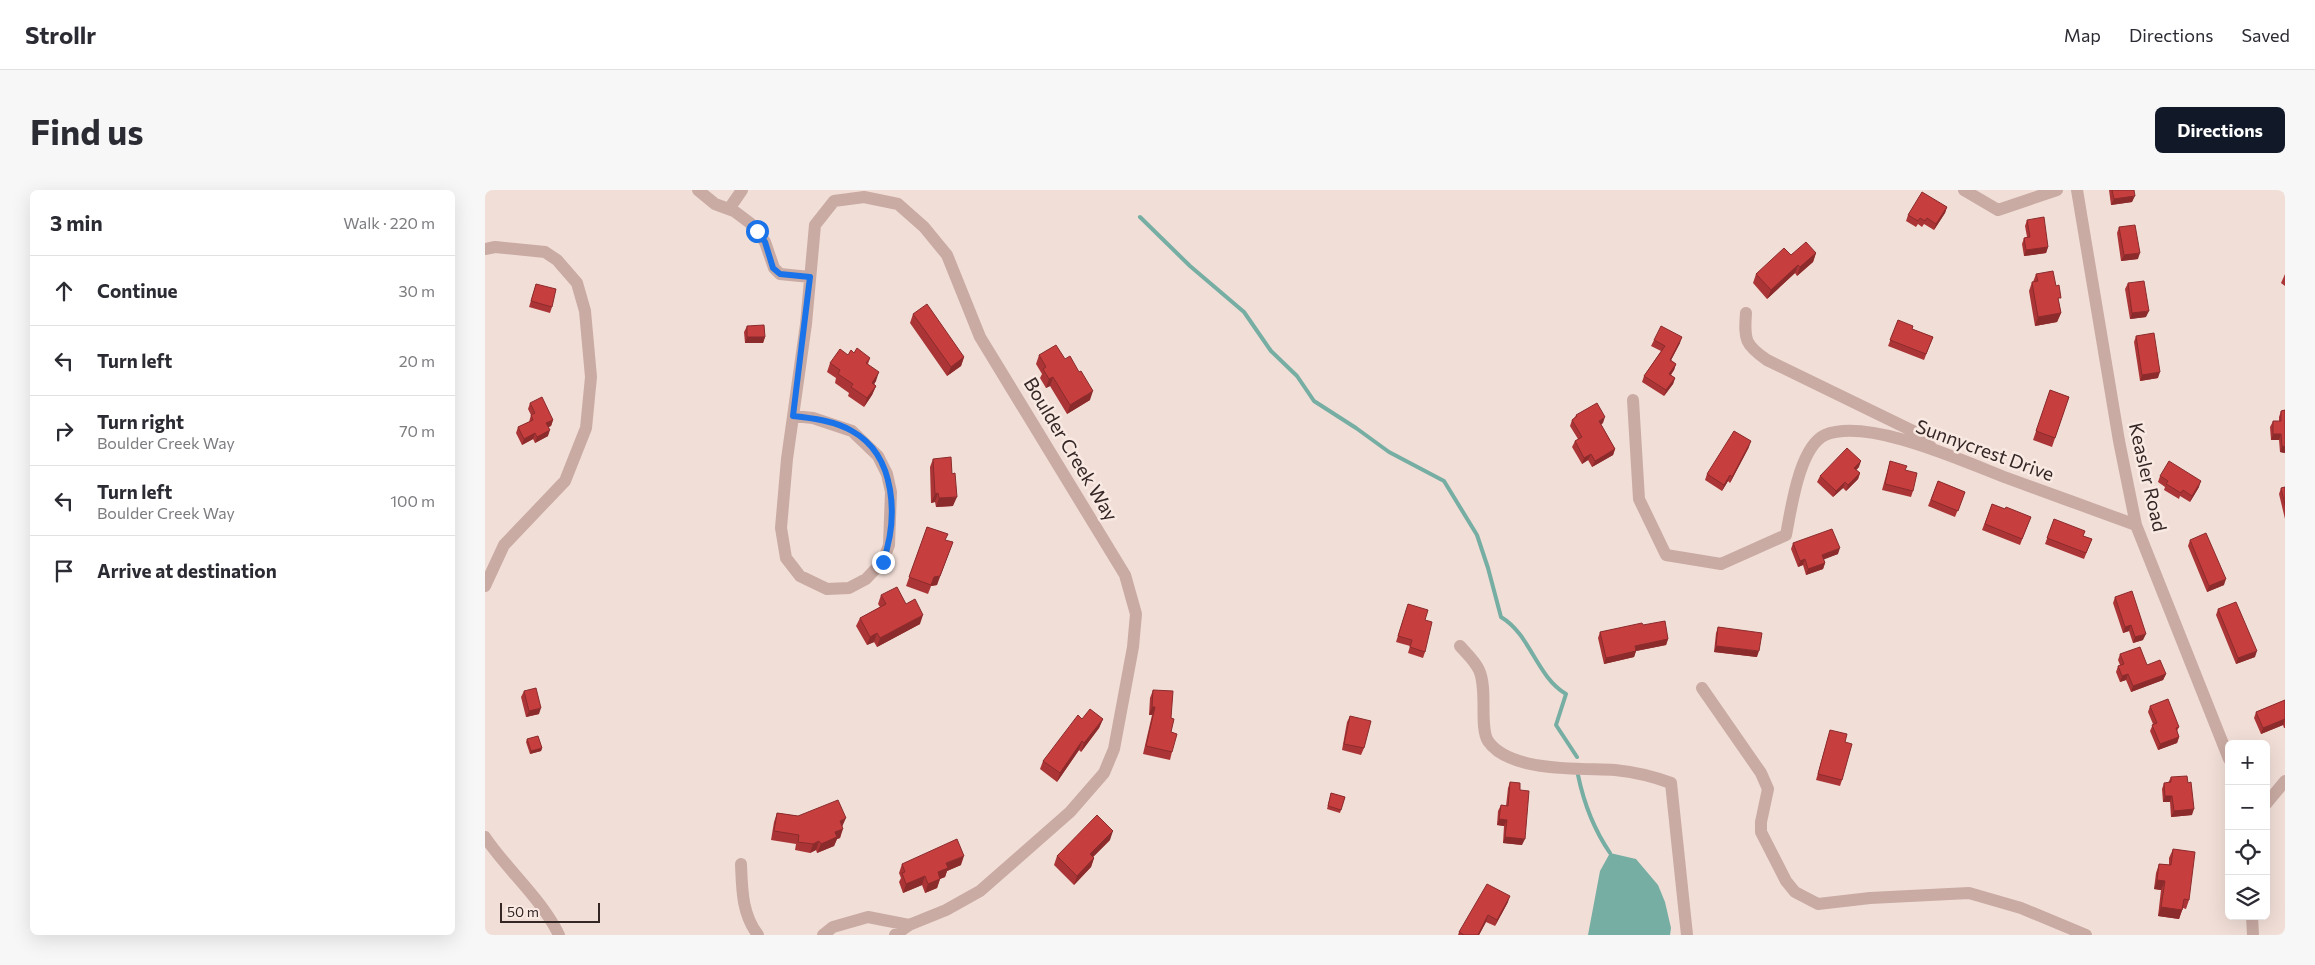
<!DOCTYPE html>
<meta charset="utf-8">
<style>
body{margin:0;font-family:Commissioner,sans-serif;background:#f7f7f7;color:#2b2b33}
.controls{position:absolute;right:15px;bottom:15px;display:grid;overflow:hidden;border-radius:8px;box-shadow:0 5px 20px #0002}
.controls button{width:45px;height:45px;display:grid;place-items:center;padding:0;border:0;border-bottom:1px solid #e1e1e2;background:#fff;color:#2b2b33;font:25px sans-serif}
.scale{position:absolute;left:15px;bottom:12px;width:100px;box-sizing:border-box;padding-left:5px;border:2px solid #342625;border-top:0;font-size:14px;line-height:18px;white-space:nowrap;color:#342625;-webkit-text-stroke:4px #f9e9e3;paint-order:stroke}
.stop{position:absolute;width:15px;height:15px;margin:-11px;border:4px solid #1a73e8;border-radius:50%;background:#fff}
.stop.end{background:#1a73e8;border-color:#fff;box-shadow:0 1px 5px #0008}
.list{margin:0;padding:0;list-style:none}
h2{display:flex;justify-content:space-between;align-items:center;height:65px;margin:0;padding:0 20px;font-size:21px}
h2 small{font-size:16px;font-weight:400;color:#7c7c81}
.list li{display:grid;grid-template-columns:32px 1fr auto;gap:15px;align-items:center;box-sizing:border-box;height:70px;padding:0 20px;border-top:1px solid #e1e1e2}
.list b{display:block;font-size:19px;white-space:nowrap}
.list p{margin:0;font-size:16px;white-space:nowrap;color:#7c7c81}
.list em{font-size:16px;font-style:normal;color:#7c7c81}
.icon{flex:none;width:28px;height:28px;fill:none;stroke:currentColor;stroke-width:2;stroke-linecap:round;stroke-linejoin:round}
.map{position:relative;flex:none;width:1800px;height:745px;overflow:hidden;border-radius:8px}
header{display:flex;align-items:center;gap:30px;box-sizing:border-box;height:70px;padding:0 25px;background:#fff;border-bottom:1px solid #e1e1e2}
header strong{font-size:24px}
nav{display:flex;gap:28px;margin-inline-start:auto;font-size:18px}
.intro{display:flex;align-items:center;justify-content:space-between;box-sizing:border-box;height:120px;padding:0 30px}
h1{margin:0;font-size:35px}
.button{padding:12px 22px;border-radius:8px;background:#111827;color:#fff;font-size:18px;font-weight:700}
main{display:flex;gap:30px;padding:0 30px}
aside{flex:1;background:#fff;border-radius:8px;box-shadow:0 5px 20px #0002}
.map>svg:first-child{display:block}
.water{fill:#76aea3}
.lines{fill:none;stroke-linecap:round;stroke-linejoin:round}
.stream{stroke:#76aea3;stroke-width:4}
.minor{stroke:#c9aba3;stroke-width:12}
.wall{fill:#ab3536}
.shaded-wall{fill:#8b2b2c}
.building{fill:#c73e3f;stroke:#8b2b2c}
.route{stroke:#1a73e8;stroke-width:6}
.labels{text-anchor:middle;stroke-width:5;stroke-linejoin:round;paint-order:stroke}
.street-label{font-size:19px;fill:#342625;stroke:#f9e9e3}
</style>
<header>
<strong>Strollr</strong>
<nav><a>Map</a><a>Directions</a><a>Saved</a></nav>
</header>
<div class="intro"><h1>Find us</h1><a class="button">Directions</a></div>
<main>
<aside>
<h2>3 min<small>Walk · 220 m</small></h2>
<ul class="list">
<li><svg class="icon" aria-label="ahead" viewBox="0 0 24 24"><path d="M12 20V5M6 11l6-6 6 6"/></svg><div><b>Continue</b></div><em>30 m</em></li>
<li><svg class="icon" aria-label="left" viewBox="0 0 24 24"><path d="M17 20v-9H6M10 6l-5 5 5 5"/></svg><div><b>Turn left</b></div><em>20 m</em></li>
<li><svg class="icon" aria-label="right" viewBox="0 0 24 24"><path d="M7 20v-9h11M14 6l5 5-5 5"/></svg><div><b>Turn right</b><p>Boulder Creek Way</p></div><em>70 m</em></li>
<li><svg class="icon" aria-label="left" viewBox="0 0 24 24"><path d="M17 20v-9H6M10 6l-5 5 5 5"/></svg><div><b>Turn left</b><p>Boulder Creek Way</p></div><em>100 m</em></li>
<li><svg class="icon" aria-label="arrive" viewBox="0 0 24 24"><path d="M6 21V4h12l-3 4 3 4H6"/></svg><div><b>Arrive at destination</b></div></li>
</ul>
</aside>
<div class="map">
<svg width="1800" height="745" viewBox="0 0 1800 745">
<rect width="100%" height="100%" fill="#f1ded7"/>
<path class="water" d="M1125,663l26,6 22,26 7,17 6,26 -1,7h-82l12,-64z"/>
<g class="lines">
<path class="stream" d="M1800,0v1
M655,27l50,49 54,46 27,39 26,25 17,25 42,27 33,24 55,29 33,54 11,33 13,49c30,18 35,59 65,77l-10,31 21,32
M1093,585c6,29 15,53 32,78"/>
<path class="minor" d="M213,0l17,14 19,7 16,12 15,19 9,26 6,6 30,3
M1479,0l34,20 59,-20
M1592,0l42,251 17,84 93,234
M244,19l13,-19
M0,59l10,-2 50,5 12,8 20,23 8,28 6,66 -5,51 -21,53 -61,64 -19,41
M1261,123c-2,27 -1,32 21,47l150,73 14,14
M1148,210l6,99 27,56 55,9 65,-29c5,-25 13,-88 39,-100 43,-18 140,27 182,43 43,16 86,31 129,47
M308,226l20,2 39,13 26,25 9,18 4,18 -2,53 -6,16 -17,18 -17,9 -22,1 -27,-13 -14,-18 -5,-30 6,-69 19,-135 9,-99 19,-24 30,-4 34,7 26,23 23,28 33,82 145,238 11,39 -3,33 -19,102 -10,24 -34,39 -90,79 -34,19 -37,15 -14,10
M975,456c6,7 15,15 19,24 9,19 0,57 9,71 22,32 94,27 127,29 20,2 37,6 56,13l16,152
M1217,498l59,85 7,16 -7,33v10l25,49 9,11 23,12 52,-6 99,-5 52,15 65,27
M1781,614l19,-23
M0,647c23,34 56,61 74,98
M256,674c1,26 1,50 17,71
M1767,726l1,19
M338,745l10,-8 35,-10 41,8"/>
</g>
<path class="wall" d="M1624,0h25l-2,12 -21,3z
M1462,17l-2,6 -11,17 -10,-6 -2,3 -4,-3 -2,3 -10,-6 2,-6z
M1542,30l21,27 -2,6 -22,3 -2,-12 2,-6 3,-1 -2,-11z
M1634,37l19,32 -17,2 -4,-28z
M1331,63l-3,9 -16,14 -2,-3 -28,26 -14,-16 3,-9 35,-19z
M1551,84l23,29 2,10 -4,9 -22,4 -6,-35 3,-9h1z
M1800,84v12l-4,-3z
M1643,93l18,34 -16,2 -5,-30z
M51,94l16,23 -2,6 -21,-6z
M428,124l51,43 -3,9 -14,10 -37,-53z
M1413,130l14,9 21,8 -9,23 -36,-14z
M262,136l18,11 -2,6h-18l-1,-11z
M1651,146l22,42 -18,3 -6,-39z
M1169,150l26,3 -9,17 5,4 -2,6 -3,5 4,3 -2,6 -9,12 -22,-14 2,-6 17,-25 -10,-5z
M369,163l16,5 -2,6 8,17 -2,3 2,2 -4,9 -8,12 -16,-11 1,-3 -14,-10 1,-5 -9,-6 3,-9z
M554,165l51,45 -23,14 -17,-28 -4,2 -6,-10 2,-4 -6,-10z
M1565,200l19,7 -17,50 -19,-7z
M45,213l23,17 -2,6 -3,1v9l-13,7 -2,-4 -11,6 -6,-12 2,-6 11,-5 2,-7 -3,-6z
M1800,220v43l-5,-1 -1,-12h-8l-1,-13 3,-6h6v-4l2,-6z
M1091,225l27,8 -2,1 14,25 -2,6 -21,12 -4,-7 -6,4 -10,-17 3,-6 3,-2 -8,-13 2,-6 3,-3z
M1264,257l-19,36 -2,-2 -6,10 -17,-11 2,-6z
M448,269l19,15 1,32 -17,1 -1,-5 -4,1 -1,-36z
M1405,271l15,9 8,21 -2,6 -29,-7z
M1374,277l-3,3 4,3 -2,6 -12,12 -3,-3 -10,9 -16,-15 3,-6z
M1675,286l39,11 -9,15 -10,-6 -1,3 -15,-9 1,-3 -7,-5z
M1453,291l27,11 -10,25 -27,-11z
M1800,297v32l-6,-25 2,-6z
M1507,314l13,5 26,8 -11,28 -38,-15z
M1569,329l29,17 9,3 -8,20 -39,-15z
M442,337l18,13 -8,45 -6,1 -3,8 -22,-8z
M1705,350l34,45 -17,7 -19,-46z
M1308,353l45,11 -15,5 2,4 -2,6 -17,6 -3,-10 -5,2 -7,-18z
M396,405l25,9 14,20 -43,23 -3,-5 -7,3 -11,-19 4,-8 20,-11 -2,-3z
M1630,407l28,43 -10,3 -4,-12 -6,2 -10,-30z
M1733,419l37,48 -19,7 -20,-49z
M921,420l19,10v32l-2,6 -15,-5 2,-7 -14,-4z
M1158,435l25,14 -2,6 -30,6 -2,6 -30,7 -6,-26 2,-6z
M1233,437l39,30 -43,-5 2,-19z
M1635,464l46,20 -3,6 -32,12 -5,-12 -6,2 -4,-10 2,-6 2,-1 -2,-5z
M668,500l18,28v14l1,20 -2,8 -27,-6 9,-39h-3l1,-17z
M39,501l15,23 -13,3 -5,-20z
M1800,510v28h-1l-1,-3 -22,9 -7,-16 2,-6z
M1665,516l29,21 -2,4 2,6 -2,6 -19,7 -8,-19 3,-7 -5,-12z
M865,526l14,32 -3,7 -19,-5 5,-28z
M597,529h21l-4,9 -18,24 -2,-2 -22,32 -17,-13 3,-8z
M1345,540l15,12 -3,38 -2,6 -24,-6z
M42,549l15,9 -1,3 -11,3 -4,-12z
M1686,587l17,6 4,32 -21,2 -1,-15h-7l-1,-13 2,-6h4z
M1025,592l10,8 2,55 -19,-2 1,-17 -7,-1 1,-14 3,-6 5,1 2,-18z
M846,603l14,4 -5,16 -13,-4z
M292,623l21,3 44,11 -2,11 -3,1 -3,7 -17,7 -1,-3 -6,3 -15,-3 1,-6 -25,-4 3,-18z
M625,650l-17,17 1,1 -3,9 -17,18 -20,-20 3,-9z
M1688,659l16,51 -3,9 -3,-1 -4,11 -21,-3 3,-26 -7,-1 2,-16 3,-9 10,1v-7z
M417,674l59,1 -14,6 -2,6 -5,2 -3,9 -12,5 -3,-8 -19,8 -4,-11 2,-4 -2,-5z
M1023,712l-13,24 -9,-4 -7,13h-21l1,-3z"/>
<path class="shaded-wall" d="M1650,6l-3,6 -21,3 3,-6z
M1462,17l-2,6 -11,17 2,-6z
M1563,57l-2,6 -22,3 2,-6z
M1331,63l-3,9 -16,14 3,-9z
M1655,63l-2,6 -17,2 3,-6z
M1313,75l-3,8 -28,26 4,-9z
M1664,121l-3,6 -16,2 2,-6z
M1576,123l-4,9 -22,4 3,-9z
M262,147h18l-2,6h-18z
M1197,147l-2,6 -12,23 2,-6z
M479,167l-3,9 -14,10 4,-9z
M1191,174l-2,6 -7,10 2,-6z
M394,182l-3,9 -7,11 3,-9z
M1675,182l-2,6 -18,3 2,-6z
M568,187l-3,9 -4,2 3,-9z
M1190,188l-2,6 -9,12 2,-6z
M391,196l-4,9 -8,12 3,-9z
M608,201l-3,9 -23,14 3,-9z
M1120,227l-2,6 -6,4 2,-6z
M68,230l-2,6 -7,3 2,-6z
M65,240l-2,6 -13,7 2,-6z
M50,243l-2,6 -11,6 2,-6z
M1788,244h8l-2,6h-8z
M1266,251l-2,6 -19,36 2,-6z
M1797,256l3,1v6l-5,-1z
M1130,259l-2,6 -21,12 3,-6z
M1106,264l-3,6 -6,4 2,-6z
M1376,271l-2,6 -7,7 2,-6z
M1375,283l-2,6 -12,12 2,-6z
M1245,285l-2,6 -6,10 2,-6z
M1716,291l-2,6 -9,15 2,-6z
M1360,292l-2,6 -10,9 3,-6z
M453,303l-3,9 -4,1 4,-9z
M472,307l-4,9 -17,1 3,-9z
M468,352l-16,43 -6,1 -3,8 6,-17z
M1355,358l-2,6 -18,7 2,-6z
M1320,369l-2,6 -5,2 2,-6z
M1340,373l-2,6 -17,6 2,-6z
M1741,389l-2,6 -17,7 2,-6z
M438,425l-3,9 -43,23 3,-9z
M1646,435l-2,6 -6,2 2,-6z
M392,443l-3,9 -7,3 3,-8z
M1661,444l-3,6 -10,3 2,-6z
M1183,449l-2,6 -30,6 -2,6 -30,7 2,-6 29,-12z
M1231,456l43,5 -2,6 -43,-5z
M1772,461l-2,6 -19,7 2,-6z
M1643,484l-2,6 -6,2 2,-6z
M1681,484l-3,6 -32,12 2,-6z
M667,517h3l-3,8h-3z
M56,518l-2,6 -13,3 3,-6z
M618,529l-4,9 -18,24 3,-9z
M1800,529l-2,6 -22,9 2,-6z
M1694,547l-2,6 -19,7 2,-6z
M597,551l-3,9 -22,32 3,-9z
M57,558l-1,3 -11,3 1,-3z
M1680,606h7l-2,6h-7z
M1709,619l-2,6 -21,2 3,-6z
M361,628l-4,9 -2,-6z
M1014,629l8,1 -3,6 -7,-1z
M358,639l-3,9 -3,1 -3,7 -17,7 4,-9 14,-12z
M628,641l-3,9 -23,23 3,-9z
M1020,647l20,2 -3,6 -19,-2z
M334,651l-3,9 -6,3 3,-9z
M479,666l-3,9 -14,6 -2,6 -11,4 4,-9 8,-9z
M609,668l-3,9 -17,18 3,-9z
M440,686l-3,9 -19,8 3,-9z
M455,689l-3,9 -12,5 3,-9z
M1672,690l8,1 -4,9 -7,-1z
M1025,706l-2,6 -13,24 2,-6z
M1676,717l21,3 -3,9 -21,-3z
M1003,725l-2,7 -7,13h-1z"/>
<path class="building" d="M1627,0h22l1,6 -21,3z
M1437,2l25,15 -11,17 -9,-6 -2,3 -5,-3 -2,3 -10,-6z
M1559,27l4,30 -22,3 -2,-12 6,-1 -3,-17z
M1650,35l5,28 -16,2 -5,-28z
M1321,52l10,11 -16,14 -2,-2 -27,25 -15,-16 28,-26 7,7z
M1568,81l3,15 3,-1 2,13h-3l3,15 -23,4 -6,-35 6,-1 -2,-7z
M1659,91l5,30 -17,2 -4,-30z
M51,94l20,5 -4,18 -21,-6z
M442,114l37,53 -13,10 -38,-53z
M1413,130l15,6 -1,3 21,8 -7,17 -36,-14z
M279,135l1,12h-18v-11z
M1176,136l21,11 -12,23 6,4 -7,10 6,4 -9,12 -22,-14 21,-30 -11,-6z
M1669,143l6,39 -18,3 -6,-39z
M571,155l9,14 5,-3 9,16 2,-1 12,20 -23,14 -17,-28 -4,2 -6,-10 3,-2 -7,-12z
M372,158l13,10 -4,5 13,9 -7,11 4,3 -9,12 -16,-11 2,-3 -15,-10 2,-4 -10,-7 10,-14 8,6 3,-5 3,3z
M1565,200l19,7 -14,41 -19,-7z
M57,207l11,23 -7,3 4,7 -13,7 -2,-4 -11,6 -6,-12 15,-7 -2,-5 4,-2 -5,-10z
M1112,213l8,14 -6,4 16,28 -20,12 -4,-7 -7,4 -9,-17 7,-4 -10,-17 5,-4 -1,-1z
M1800,220v37l-3,-1 -1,-12h-8v-13h8v-10z
M1249,241l17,10 -19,36 -2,-2 -6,10 -17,-11z
M1362,258l14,13 -7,7 6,5 -12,12 -3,-3 -9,9 -16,-15z
M466,267l1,17 3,-1 2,24 -18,1 -1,-5 -3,1 -2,-35z
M1405,271l17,5 -2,4 12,3 -4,18 -28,-7z
M1684,271l32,20 -9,15 -9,-6 -2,3 -15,-9 2,-3 -8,-5z
M1453,291l27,11 -7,19 -27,-11z
M1800,297v18l-4,-17z
M1507,314l13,5 1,-2 25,10 -9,22 -37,-15z
M1569,329l31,12 -2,5 9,3 -6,14 -39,-15z
M442,337l21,7 -3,6 8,2 -13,34 -6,1 -3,8 -22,-8z
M1347,339l8,19 -18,7 3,8 -17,6 -3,-10 -5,2 -7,-18z
M1721,343l20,46 -17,7 -19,-46z
M412,397l9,17 9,-5 8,16 -43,23 -3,-5 -7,4 -10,-19 26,-14 -5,-9z
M1647,401l14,43 -11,3 -4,-12 -6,2 -10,-30z
M1751,412l21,49 -19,7 -20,-49z
M923,414l20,6 -3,10 7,2 -7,30 -15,-5 2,-7 -14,-4z
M1180,431l3,18 -33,7 1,5 -30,7 -6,-26 42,-9 1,2z
M1233,437l44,6 -3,18 -43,-5z
M1655,457l7,18 13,-5 6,14 -33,12 -5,-12 -6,2 -4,-10 6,-2 -4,-10z
M51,498l5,20 -12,3 -5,-20z
M668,500l20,1 -2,27 3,1 -3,13 6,2 -5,18 -26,-6 9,-39h-3z
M1683,509l11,28 -3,1 3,9 -19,7 -8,-19 5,-2 -7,-17z
M1800,510v19l-22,9 -7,-16z
M605,519l13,10 -19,24 -2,-2 -22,32 -17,-12 35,-46 4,4z
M865,526l21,5 -7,27 -20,-4z
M1345,540l17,4 -2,8 7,2 -10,36 -24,-6z
M53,546l4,12 -11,3 -4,-12z
M1702,586l1,7 3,-1 3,27 -20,2 -2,-15h-7l-1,-13 7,-1v-5z
M1025,592l10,1v7l9,1 -4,48 -20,-2 2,-17 -8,-1 2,-14 7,1z
M846,603l14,4 -4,13 -13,-4z
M353,610l8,18 -6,3 3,8 -8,3 2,5 -16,7 -2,-3 -6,3 -15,-2 1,-7 -25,-4 3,-18 21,3z
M612,625l16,16 -23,23 4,4 -17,18 -20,-20z
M472,649l7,17 -18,7 2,5 -10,4 2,7 -12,5 -3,-8 -19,8 -4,-11 3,-1 -3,-8z
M1688,659l22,3 -6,48 -5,-1 -2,11 -21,-3 4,-26 -8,-1 2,-16 12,1z
M1002,694l23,12 -13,24 -9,-5 -10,20h-14l-5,-3z"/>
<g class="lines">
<path class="route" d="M272,41l8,11 8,26 7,6 30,3 -17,139c19,2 42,5 59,15 45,25 46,88 31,131"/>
</g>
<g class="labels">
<g class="street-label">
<text transform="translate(586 259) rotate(59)" y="7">Boulder Creek Way</text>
<text transform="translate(1500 260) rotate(20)" y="7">Sunnycrest Drive</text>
<text transform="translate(1663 287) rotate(77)" y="7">Keasler Road</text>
</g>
</g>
</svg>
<div class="controls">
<button>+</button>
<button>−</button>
<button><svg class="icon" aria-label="locate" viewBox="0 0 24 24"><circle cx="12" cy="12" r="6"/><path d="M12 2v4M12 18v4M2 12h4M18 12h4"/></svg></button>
<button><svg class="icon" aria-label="layers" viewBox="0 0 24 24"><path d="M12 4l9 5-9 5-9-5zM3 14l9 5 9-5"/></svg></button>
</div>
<div class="scale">50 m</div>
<div class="stop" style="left:272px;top:41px"></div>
<div class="stop end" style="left:398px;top:372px"></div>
</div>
</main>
